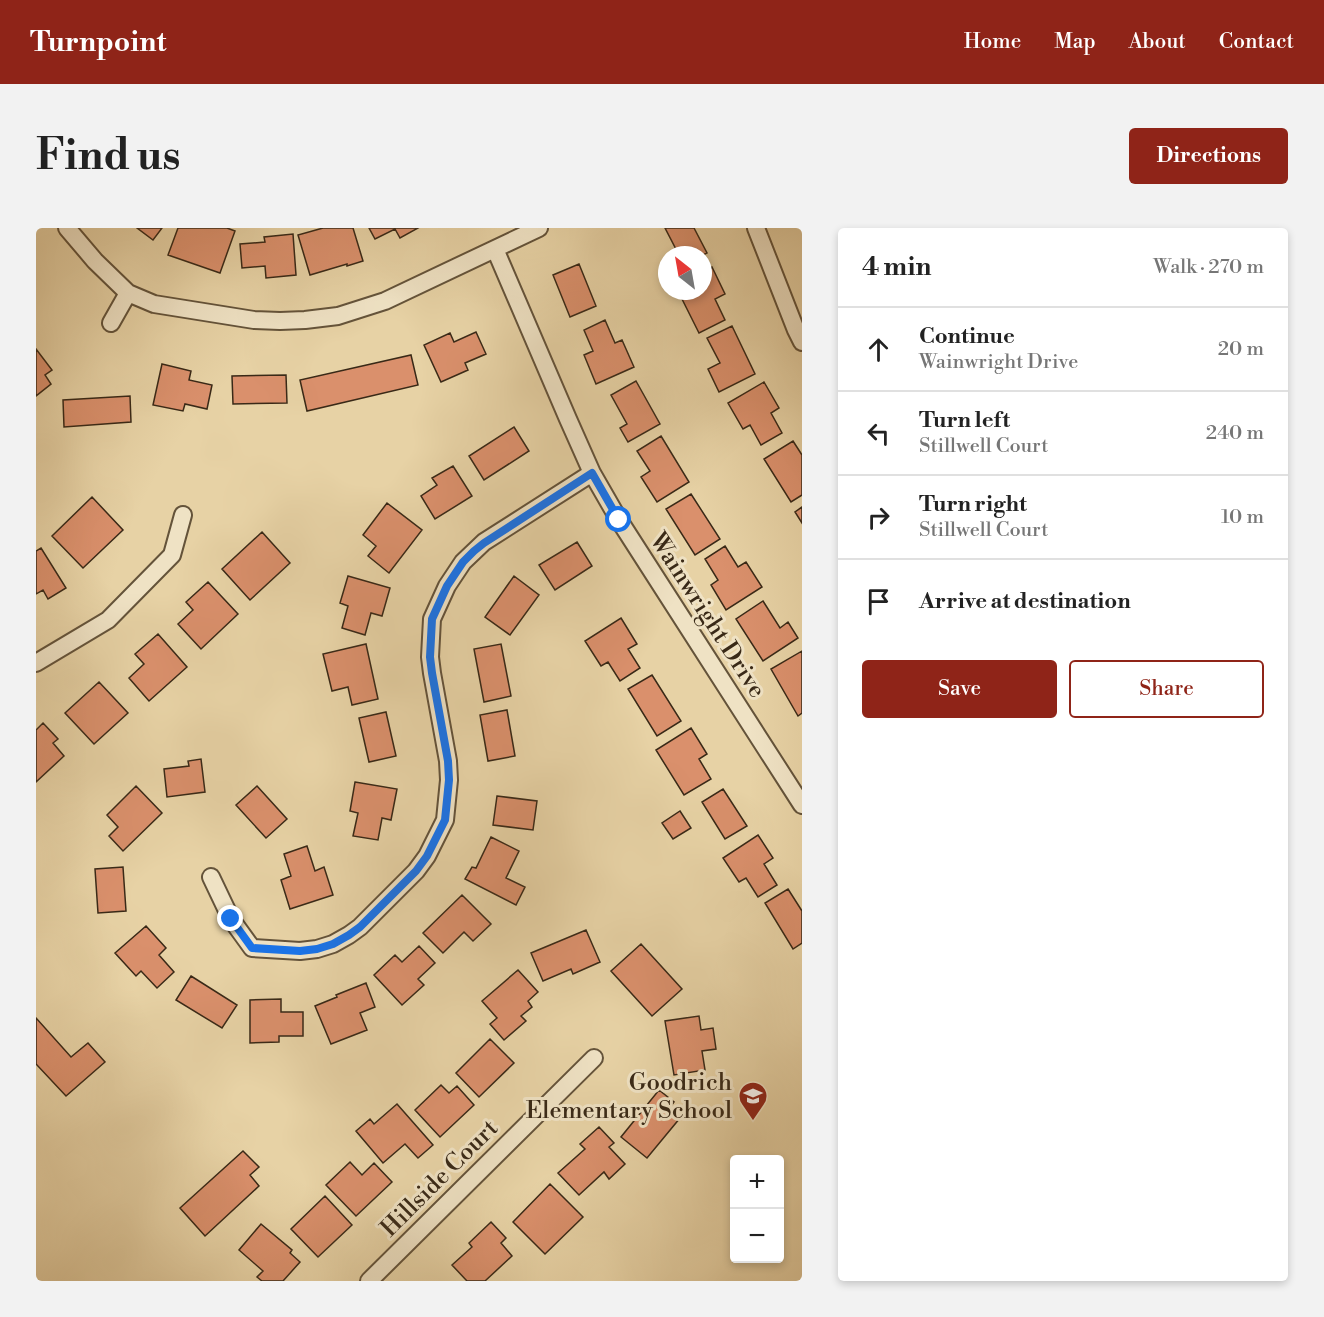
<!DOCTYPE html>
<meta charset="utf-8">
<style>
body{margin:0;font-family:"Libre Bodoni",serif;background:#f2f2f2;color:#222}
.controls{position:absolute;right:18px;bottom:18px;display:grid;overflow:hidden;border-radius:6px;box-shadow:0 3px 9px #0003}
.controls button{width:54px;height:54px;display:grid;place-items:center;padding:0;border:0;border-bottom:2px solid #e0e0e0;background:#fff;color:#222;font:30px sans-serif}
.compass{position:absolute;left:622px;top:18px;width:54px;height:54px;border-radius:50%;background:#fff;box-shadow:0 3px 9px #0003;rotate:329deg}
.stop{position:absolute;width:18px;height:18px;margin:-14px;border:4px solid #1a73e8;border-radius:50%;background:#fff}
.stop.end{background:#1a73e8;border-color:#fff;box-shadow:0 2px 6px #0008}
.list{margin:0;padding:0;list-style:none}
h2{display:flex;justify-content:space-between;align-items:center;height:78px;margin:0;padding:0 24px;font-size:26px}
h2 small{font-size:20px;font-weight:400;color:#767676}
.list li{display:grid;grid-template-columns:39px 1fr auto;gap:18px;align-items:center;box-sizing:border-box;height:84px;padding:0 24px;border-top:2px solid #e0e0e0}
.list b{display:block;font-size:22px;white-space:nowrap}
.list p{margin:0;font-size:20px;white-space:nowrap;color:#767676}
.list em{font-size:20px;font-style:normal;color:#767676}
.actions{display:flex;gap:12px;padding:18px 24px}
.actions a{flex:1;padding:14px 0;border:2px solid #8f2418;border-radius:6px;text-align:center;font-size:21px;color:#8f2418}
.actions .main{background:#8f2418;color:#fff}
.icon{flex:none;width:33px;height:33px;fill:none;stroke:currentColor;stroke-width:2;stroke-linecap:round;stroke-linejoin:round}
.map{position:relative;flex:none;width:766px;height:1053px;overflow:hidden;border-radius:6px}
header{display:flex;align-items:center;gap:36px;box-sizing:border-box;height:84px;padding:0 30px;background:#8f2418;color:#fff}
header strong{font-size:28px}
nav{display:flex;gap:33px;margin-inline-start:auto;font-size:21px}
.intro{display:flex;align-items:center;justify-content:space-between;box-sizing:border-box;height:144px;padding:0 36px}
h1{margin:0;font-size:42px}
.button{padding:15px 27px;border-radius:6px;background:#8f2418;color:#fff;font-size:21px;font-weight:700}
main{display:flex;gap:36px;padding:0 36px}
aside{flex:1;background:#fff;border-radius:6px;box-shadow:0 3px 9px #0003}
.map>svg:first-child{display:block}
.building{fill:#da906c;stroke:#392917;stroke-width:1.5}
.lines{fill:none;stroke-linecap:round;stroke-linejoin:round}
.minor-casing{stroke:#64533a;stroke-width:20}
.minor{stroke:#efe2c4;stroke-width:16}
.route{stroke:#1a73e8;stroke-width:8}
.labels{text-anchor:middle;stroke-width:6;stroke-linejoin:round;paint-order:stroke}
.street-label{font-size:24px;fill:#392917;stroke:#efe2c4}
.poi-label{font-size:24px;fill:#392917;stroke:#efe2c4;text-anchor:end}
</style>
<header>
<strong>Turnpoint</strong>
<nav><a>Home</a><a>Map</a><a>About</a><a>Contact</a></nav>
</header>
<div class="intro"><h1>Find us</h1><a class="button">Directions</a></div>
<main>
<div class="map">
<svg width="766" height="1053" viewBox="0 0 766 1053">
<rect width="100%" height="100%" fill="#e7d2a5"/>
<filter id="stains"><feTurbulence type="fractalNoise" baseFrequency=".00333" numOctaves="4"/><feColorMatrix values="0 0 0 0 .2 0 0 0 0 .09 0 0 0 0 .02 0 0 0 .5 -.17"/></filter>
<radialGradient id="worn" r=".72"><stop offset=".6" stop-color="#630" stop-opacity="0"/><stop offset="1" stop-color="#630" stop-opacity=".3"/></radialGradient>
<path class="building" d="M101,0h25l-9,12z
M142,0h49l8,3 -15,42 -52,-18z
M287,0h30l10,33 -16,5v-2l-37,11 -12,-40z
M333,0h49l-18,10 -5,-9 -20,10z
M629,0h29l13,25 -4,2h-24z
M257,6l3,41 -30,3 -1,-12 -23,2 -2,-24 25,-2 -1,-5z
M543,36l17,42 -26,11 -17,-42z
M676,39l13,27 -10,5 10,21 -26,13 -21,-42h25v-19z
M569,92l10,23 7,-3 12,27 -38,17 -12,-29 9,-4 -9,-21z
M696,98l23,48 -36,18 -11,-23 12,-6 -13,-25z
M440,104l10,22 -21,9 3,7 -27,12 -17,-37 26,-12 4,9z
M0,121l16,21 -7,5 6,9 -15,12z
M375,127l7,30 -111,26 -7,-31z
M126,136l29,7 -2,9 23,5 -5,24 -22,-5 -2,7 -30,-6z
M250,147l1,28 -54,1 -1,-28z
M600,153l24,43 -32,18 -8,-14 7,-4 -16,-29z
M728,154l15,26 -8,5 11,20 -21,12 -11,-20 -7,4 -15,-26z
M94,168l1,26 -67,5 -1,-27z
M478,199l15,24 -45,29 -15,-24z
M625,208l28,46 -32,20 -16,-25 9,-6 -13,-20z
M757,213l9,14v40l-11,7 -27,-43z
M417,238l19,30 -37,23 -14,-23 16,-11 -5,-7z
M655,266l29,45 -25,16 -29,-46z
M56,269l31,33 -40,38 -31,-32z
M351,275l35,27 -33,43 -21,-17 8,-10 -13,-11z
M766,279v16l-7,-11z
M226,304l28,31 -40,37 -28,-31z
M541,314l15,24 -37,24 -16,-25z
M689,318l13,21 8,-5 16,25 -36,23 -15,-25 7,-5 -13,-21z
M5,320l25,40 -18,11 -5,-9 -7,4v-43z
M312,348l42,12 -8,28 -11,-3 -6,22 -23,-7 6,-22 -8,-3z
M478,348l25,19 -29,40 -25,-18z
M172,354l30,32 -37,35 -23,-25 15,-14 -7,-8z
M727,373l17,27 8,-6 10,16 -35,23 -27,-42z
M585,390l16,26 -9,5 12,19 -20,13 -12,-19 -7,4 -16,-25z
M122,406l29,33 -38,34 -20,-23 15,-14 -9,-10z
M330,416l12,55 -26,6 -4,-18 -16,4 -9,-37z
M465,416l10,52 -27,6 -10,-53z
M766,423v62l-4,3 -27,-47z
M616,447l29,46 -24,15 -29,-47z
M63,454l29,31 -34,31 -29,-31z
M471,482l8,46 -27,5 -8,-46z
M350,484l10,44 -27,6 -10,-44z
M7,495l15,16 -5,4 11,13 -28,26v-52z
M655,500l16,26 -8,5 12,20 -27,16 -28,-45z
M165,531l4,33 -38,5 -3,-28 25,-3 -1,-5z
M319,554l42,7 -6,31 -9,-2 -4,22 -25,-4 5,-23 -8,-2z
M100,558l26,27 -39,38 -14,-15 9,-9 -11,-12z
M221,558l30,33 -21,19 -30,-33z
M687,561l24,37 -22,13 -23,-37z
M461,568l40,5 -4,29 -40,-5z
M644,583l11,17 -18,11 -11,-16z
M722,607l15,23 -9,6 13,21 -19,12 -12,-19 -7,4 -16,-24z
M455,609l28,14 -13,27 19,9 -9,18 -51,-26 7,-12 4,1z
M271,618l8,25 9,-4 9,28 -43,14 -9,-29 10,-4 -7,-22z
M87,639l3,44 -28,2 -3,-44z
M752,661l14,22v32l-9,6 -28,-46z
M426,667l29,29 -18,17 -9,-9 -21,21 -20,-20z
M110,698l20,22 -7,7 15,17 -17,16 -16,-17 -5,5 -21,-23z
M550,702l14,32 -27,12 -2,-5 -28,12 -12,-28z
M605,716l41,45 -30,27 -41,-45z
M383,718l16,17 -17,16 6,6 -22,20 -28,-30 21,-20 7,7z
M482,742l20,22 -10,9 4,6 -11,9 5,5 -22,19 -14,-16 7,-6 -15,-17z
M155,748l46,29 -15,23 -46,-28z
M330,755l9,24 -15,6 7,17 -36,14 -16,-38 22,-9 -1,-2z
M245,771v13h22v24h-24v6l-29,1v-43z
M663,788l2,14 12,-2 3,21 -14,2 3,19 -31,5 -9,-54z
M0,790l35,39 17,-14 17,19 -39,34 -30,-32z
M454,811l24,24 -35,34 -23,-24z
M405,857l8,8 8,-7 17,19 -34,32 -25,-27z
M623,862l15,12 -5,7 11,9 -33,40 -26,-21z
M361,876l36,41 -15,13 -13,-14 -22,19 -27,-32 14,-12 4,5z
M563,899l15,16 -5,4 16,17 -16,15 -5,-7 -25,23 -21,-22 27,-24 -5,-5z
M207,923l16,16 -9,8 9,11 -54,50 -25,-28z
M314,934l12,13 12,-12 18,19 -36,34 -30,-31z
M514,956l33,33 -38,37 -32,-32z
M289,968l27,29 -34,32 -27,-28z
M455,994l15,16 -5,5 11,13 -27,25h-18l-15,-16 20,-18 -3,-4z
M225,996l31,26 -2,3 10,9 -17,19h-21l-5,-4 6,-6 -24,-21z"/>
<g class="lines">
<g class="minor-casing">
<path id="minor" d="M31,0l28,33 33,32 26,11 100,16 26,1 25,-1 33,-4 47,-15 154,-73
M720,0l40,102 6,12
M459,21l73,170 24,54 27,47 183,285
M75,95l17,-30
M0,435l72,-43 64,-65 11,-40
M175,649l20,42 21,29 48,3 17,-2 16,-5 16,-9 11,-8 56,-56 11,-15 18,-36 4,-40 -1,-19 -16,-88 -2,-16 2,-38 15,-33 16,-24 21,-20 108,-69
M333,1053l225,-223"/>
</g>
<use href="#minor" class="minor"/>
</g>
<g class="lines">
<path class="route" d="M195,691l21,29 48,3 17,-2 16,-5 16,-9 11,-8 56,-56 11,-15 18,-36 4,-40 -1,-19 -16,-88 -2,-16 2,-38 15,-33 16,-24 11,-11 10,-8 108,-70 27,47"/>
</g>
<defs>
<g id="school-pin" transform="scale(1.5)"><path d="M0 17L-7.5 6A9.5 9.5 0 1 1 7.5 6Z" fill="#8f2418" stroke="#efe2c4"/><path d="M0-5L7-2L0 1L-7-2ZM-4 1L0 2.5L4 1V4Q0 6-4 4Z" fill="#fff"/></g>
</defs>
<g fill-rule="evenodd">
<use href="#school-pin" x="717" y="868"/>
</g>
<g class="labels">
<g class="street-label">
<text transform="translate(672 387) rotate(57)" y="8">Wainwright Drive</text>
<text transform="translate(403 950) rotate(-45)" y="8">Hillside Court</text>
</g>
<g class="poi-label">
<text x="696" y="862">Goodrich<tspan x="696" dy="28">Elementary School</tspan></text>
</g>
</g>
<rect width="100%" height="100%" filter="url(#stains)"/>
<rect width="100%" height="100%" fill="url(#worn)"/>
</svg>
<div class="controls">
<button>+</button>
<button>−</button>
</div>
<svg class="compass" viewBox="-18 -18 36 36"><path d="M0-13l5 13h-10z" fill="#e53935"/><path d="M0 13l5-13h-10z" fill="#767676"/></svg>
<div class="stop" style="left:583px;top:292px"></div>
<div class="stop end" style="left:195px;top:691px"></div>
</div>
<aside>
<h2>4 min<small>Walk · 270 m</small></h2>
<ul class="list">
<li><svg class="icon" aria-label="ahead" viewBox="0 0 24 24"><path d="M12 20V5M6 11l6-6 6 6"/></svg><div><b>Continue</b><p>Wainwright Drive</p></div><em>20 m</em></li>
<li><svg class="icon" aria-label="left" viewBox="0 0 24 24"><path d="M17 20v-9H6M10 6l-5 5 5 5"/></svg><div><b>Turn left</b><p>Stillwell Court</p></div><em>240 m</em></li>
<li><svg class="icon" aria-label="right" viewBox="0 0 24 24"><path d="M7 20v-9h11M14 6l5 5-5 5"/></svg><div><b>Turn right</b><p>Stillwell Court</p></div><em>10 m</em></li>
<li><svg class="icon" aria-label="arrive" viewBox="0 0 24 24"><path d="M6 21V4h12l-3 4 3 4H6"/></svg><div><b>Arrive at destination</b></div></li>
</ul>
<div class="actions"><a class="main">Save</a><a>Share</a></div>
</aside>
</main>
